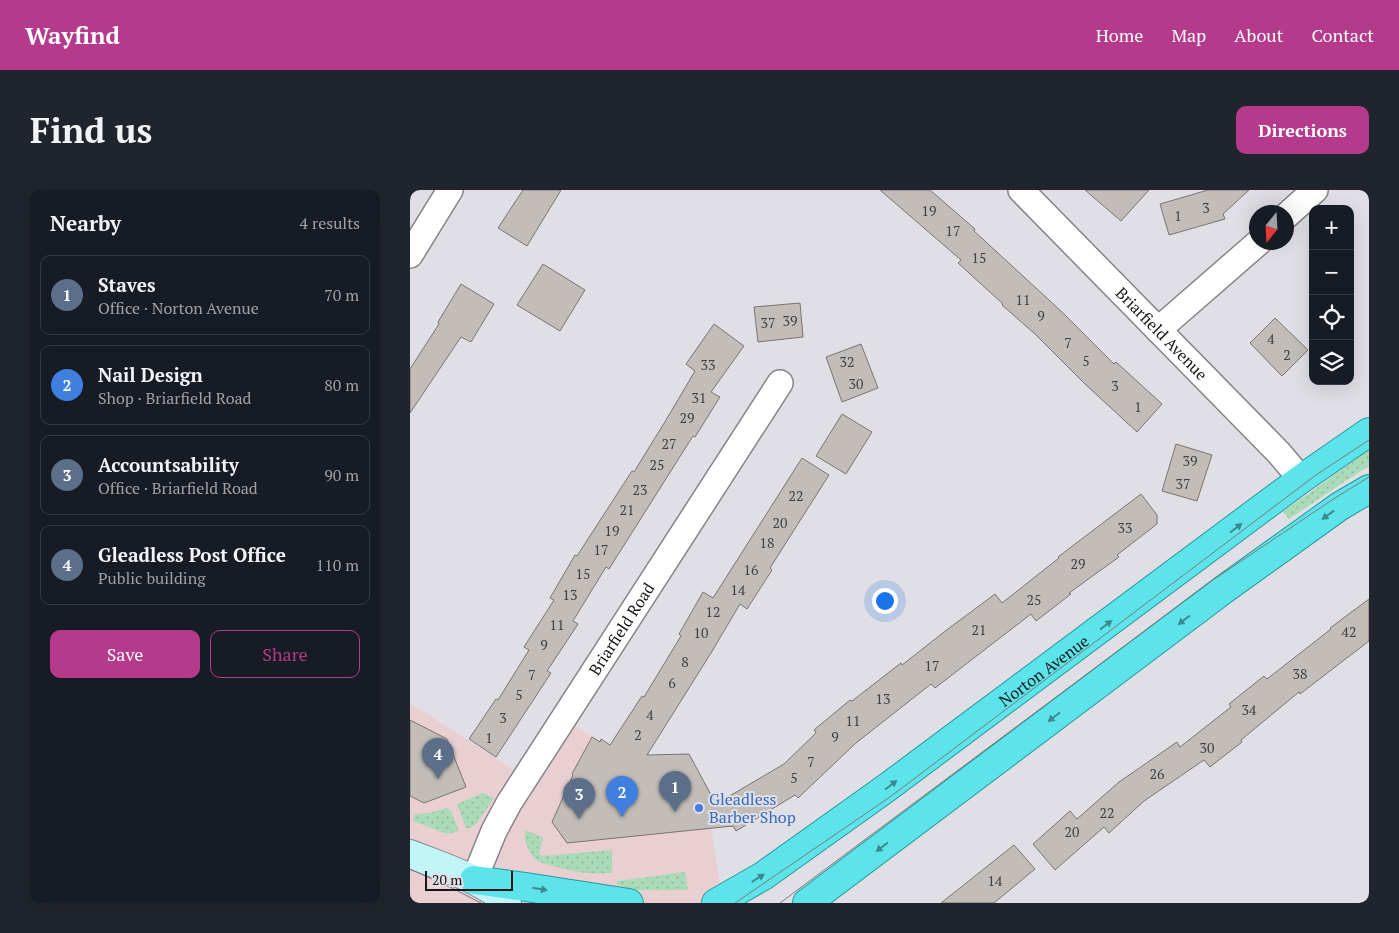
<!DOCTYPE html>
<meta charset="utf-8">
<style>
body{margin:0;font-family:"PT Serif",serif;background:#20242c;color:#f1f3f6}
.controls{position:absolute;right:15px;top:15px;display:grid;overflow:hidden;border-radius:10px;box-shadow:0 5px 20px #0002}
.controls button{width:45px;height:45px;display:grid;place-items:center;padding:0;border:0;border-bottom:1px solid #363941;background:#171b24;color:#f1f3f6;font:25px sans-serif}
.compass{position:absolute;left:839px;top:15px;width:45px;height:45px;border-radius:50%;background:#171b24;box-shadow:0 5px 20px #0002;rotate:198deg}
.scale{position:absolute;left:15px;bottom:12px;width:88px;box-sizing:border-box;padding-left:5px;border:2px solid #171719;border-top:0;font-size:14px;line-height:18px;white-space:nowrap;color:#171719;-webkit-text-stroke:4px #e0dfe5;paint-order:stroke}
.you{position:absolute;left:474px;top:410px;width:18px;height:18px;margin:-12px;border:4px solid #fff;border-radius:50%;background:#1a73e8;box-shadow:0 0 0 8px #1a73e833}
.badge{display:grid;place-items:center;width:32px;height:32px;border-radius:50%;background:#b53a8b;color:#fff;font-size:16px;font-weight:700}
.pin{position:absolute;translate:-50% -41px;filter:drop-shadow(0 1px 2px #0008)}
.pin::after{content:'';position:absolute;top:26px;width:18px;height:15px;background:inherit;clip-path:polygon(0 0,100% 0,50% 100%)}
.list{margin:0;padding:0;list-style:none}
h2{display:flex;justify-content:space-between;align-items:center;height:65px;margin:0;padding:0 20px;font-size:21px}
h2 small{font-size:16px;font-weight:400;color:#9ea1a6}
.list li{display:grid;grid-template-columns:32px 1fr auto;gap:15px;align-items:center;box-sizing:border-box;height:80px;margin:0 10px 10px;padding:0 10px;border:1px solid #363941;border-radius:10px}
.list b{display:block;font-size:19px;white-space:nowrap}
.list p{margin:0;font-size:16px;white-space:nowrap;color:#9ea1a6}
.list em{font-size:16px;font-style:normal;color:#9ea1a6}
.actions{display:flex;gap:10px;padding:15px 20px}
.actions a{flex:1;padding:11px 0;border:1px solid #b53a8b;border-radius:10px;text-align:center;font-size:18px;color:#b53a8b}
.actions .main{background:#b53a8b;color:#fff}
.icon{flex:none;width:28px;height:28px;fill:none;stroke:currentColor;stroke-width:2;stroke-linecap:round;stroke-linejoin:round}
.map{position:relative;flex:none;width:959px;height:713px;overflow:hidden;border-radius:10px}
header{display:flex;align-items:center;gap:30px;box-sizing:border-box;height:70px;padding:0 25px;background:#b53a8b;color:#fff}
header strong{font-size:24px}
nav{display:flex;gap:28px;margin-inline-start:auto;font-size:18px}
.intro{display:flex;align-items:center;justify-content:space-between;box-sizing:border-box;height:120px;padding:0 30px}
h1{margin:0;font-size:35px}
.button{padding:12px 22px;border-radius:10px;background:#b53a8b;color:#fff;font-size:18px;font-weight:700}
main{display:flex;gap:30px;padding:0 30px}
aside{flex:1;background:#171b24;border-radius:10px;box-shadow:0 5px 20px #0002}
.map>svg:first-child{display:block}
.commercial{fill:#e9ced2}
.grass{fill:url(#grass-dots)}
.building{fill:#c2bdb8;stroke:#7a7571}
.lines{fill:none;stroke-linecap:round;stroke-linejoin:round}
.minor-casing{stroke:#858489;stroke-width:28}
.secondary-casing{stroke:#858489;stroke-width:30}
.trunk-casing{stroke:#29989d;stroke-width:30}
.minor{stroke:#fff;stroke-width:25}
.secondary{stroke:#c2f5f7;stroke-width:28}
.trunk{stroke:#5ce4ea;stroke-width:28}
.tram{stroke:#7b7a7e;stroke-width:1}
.oneway{fill:#3d888c}
.shop-dot{fill:#3f7fe0;stroke:#e0dfe5;stroke-width:2}
.labels{text-anchor:middle;stroke-width:4;stroke-linejoin:round;paint-order:stroke}
.number-label{font-size:14px;fill:#424041}
.street-label{font-size:16px;fill:#171719;stroke:#e0dfe5}
.shop-label{font-size:16px;fill:#366cbe;stroke:#e0dfe5;text-anchor:start}
</style>
<header>
<strong>Wayfind</strong>
<nav><a>Home</a><a>Map</a><a>About</a><a>Contact</a></nav>
</header>
<div class="intro"><h1>Find us</h1><a class="button">Directions</a></div>
<main>
<aside>
<h2>Nearby<small>4 results</small></h2>
<ul class="list">
<li><span class="badge" style="background:#5c6f8a">1</span><div><b>Staves</b><p>Office · Norton Avenue</p></div><em>70 m</em></li>
<li><span class="badge" style="background:#3f7fe0">2</span><div><b>Nail Design</b><p>Shop · Briarfield Road</p></div><em>80 m</em></li>
<li><span class="badge" style="background:#5c6f8a">3</span><div><b>Accountsability</b><p>Office · Briarfield Road</p></div><em>90 m</em></li>
<li><span class="badge" style="background:#5c6f8a">4</span><div><b>Gleadless Post Office</b><p>Public building</p></div><em>110 m</em></li>
</ul>
<div class="actions"><a class="main">Save</a><a>Share</a></div>
</aside>
<div class="map">
<svg width="959" height="713" viewBox="0 0 959 713">
<defs>
<pattern id="grass-dots" width="8" height="8" patternUnits="userSpaceOnUse" patternTransform="scale(1.25)"><rect width="8" height="8" fill="#abdab7"/><path d="M2 2h.1M6 6h.1" fill="none" stroke="#92ba9d" stroke-width="1.8" stroke-linecap="round"/></pattern>
</defs>
<rect width="100%" height="100%" fill="#e0dfe5"/>
<path class="commercial" d="M0,513l124,80 37,-59 29,17 1,-2 25,17 63,-2 18,33 4,41 12,75h-313z"/>
<path class="grass" d="M959,260v16l-25,16 -55,37 -6,-7z
M73,603l11,5 -17,25 -6,5h-5l-9,-24z
M37,618l4,3 8,20 -12,3 -34,-13 2,-7 15,-1z
M115,640l18,7 -4,17 4,2 69,-6v23c-8,0 -16,1 -24,0 -8,0 -44,-8 -50,-12 -9,-7 -15,-20 -13,-31z
M275,682l3,18h-50l-21,-5 -1,-2 2,-2z"/>
<path class="building" d="M113,0h38l-34,56 -29,-18z
M470,0h50l45,39 -1,2 88,81 52,52 2,-2 46,42 -25,28 -52,-48 -50,-50 -33,-29 1,-1 -45,-41 3,-3z
M675,0h64l-28,31z
M798,0h41l-26,24 2,5 -56,16 -9,-31z
M133,74l42,26 -25,41 -43,-26z
M51,94l33,20 -23,38 -10,-5 -51,76v-44l29,-45 -1,-2z
M390,113l3,34 -45,5 -4,-35z
M865,128l33,32 -26,26 -32,-33z
M304,134l30,22 -33,46 9,5 -25,40 -2,-1 -84,133 -3,-2 -33,54 5,3 -31,47 4,2 -55,84 -27,-18 27,-40 2,1 31,-50 -5,-3 30,-47 -4,-2 25,-43 2,1 55,-85 2,1 32,-52 29,-49 -9,-7z
M451,154l17,44 -36,14 -16,-45z
M432,224l30,18 -26,42 -30,-18z
M766,254l36,11 -15,46 -35,-10z
M392,268l27,17 -59,93 2,2 -25,39 -7,-5 -29,49 -64,102 42,-1 27,50 68,-40 32,-31 -2,-3 36,-30 2,1 49,-38 1,2 46,-36 47,-35 7,9 57,-45 -1,-1 83,-63 16,21v9l-40,31 2,2 -50,36 2,1 -35,27 -5,-7 -96,74 -4,-4 -75,59 -58,55 -3,-3 -59,36 -3,-5 -166,17 -15,-21 21,-47 -1,-1 20,-37 8,5 1,-3 9,6 32,-49 2,1 20,-33 17,-28 -2,-2 24,-42 10,6z
M959,409v42l-69,53 -1,-2 -58,48 1,2 -32,25 -6,-7 -60,41 -35,32 -5,-6 -49,43 -22,-26 37,-33 7,8 42,-37 58,-40 3,5 51,-40 -2,-3 35,-28 3,3 64,-50 -1,-1z
M0,530l37,19 19,48 -42,16 -14,-7z
M604,655l21,24 -41,34h-53z"/>
<g class="lines">
<g class="minor-casing">
<g id="minor">
<path id="s1" d="M611,0l258,263 22,26"/>
<path d="M876,26l29,-26"/>
<path d="M0,65l40,-65"/>
<path d="M748,140l101,-88"/>
<path id="s2" d="M64,690l20,-49 15,-28 271,-420"/>
</g>
</g>
<g class="secondary-casing">
<path id="secondary" d="M0,664c28,11 77,27 97,49"/>
</g>
<g class="trunk-casing">
<g id="trunk">
<path d="M64,690l52,7 103,16"/>
<path id="s3" d="M306,713l47,-27 122,-87 416,-310 68,-47"/>
<path d="M397,713l416,-313 117,-84 29,-17"/>
</g>
</g>
<use href="#minor" class="minor"/>
<use href="#secondary" class="secondary"/>
<use href="#trunk" class="trunk"/>
<path class="tram" d="M0,679l42,19 29,15
M325,713l155,-106 426,-322 53,-35
M370,713l433,-323 122,-82 34,-21"/>
</g>
<defs><path id="oneway-solid" d="M-6-.8H1V-3.2L6.5 0L1 3.2V.8H-6Z" transform="scale(1.25)"/></defs>
<g class="oneway">
<use href="#oneway-solid" transform="translate(918 325) rotate(144)"/>
<use href="#oneway-solid" transform="translate(826 338) rotate(-37)"/>
<use href="#oneway-solid" transform="translate(774 430) rotate(143)"/>
<use href="#oneway-solid" transform="translate(696 435) rotate(-37)"/>
<use href="#oneway-solid" transform="translate(644 527) rotate(143)"/>
<use href="#oneway-solid" transform="translate(481 595) rotate(-37)"/>
<use href="#oneway-solid" transform="translate(472 657) rotate(143)"/>
<use href="#oneway-solid" transform="translate(348 688) rotate(-32)"/>
<use href="#oneway-solid" transform="translate(130 699) rotate(9)"/>
</g>
<circle class="shop-dot" cx="289" cy="618" r="5"/>
<g class="labels">
<g class="number-label">
<text x="796" y="23">3</text>
<text x="519" y="26">19</text>
<text x="768" y="31">1</text>
<text x="543" y="46">17</text>
<text x="569" y="73">15</text>
<text x="613" y="115">11</text>
<text x="631" y="131">9</text>
<text x="380" y="136">39</text>
<text x="358" y="138">37</text>
<text x="861" y="154">4</text>
<text x="658" y="158">7</text>
<text x="877" y="170">2</text>
<text x="676" y="176">5</text>
<text x="437" y="177">32</text>
<text x="298" y="180">33</text>
<text x="446" y="199">30</text>
<text x="705" y="201">3</text>
<text x="289" y="213">31</text>
<text x="728" y="222">1</text>
<text x="277" y="233">29</text>
<text x="259" y="259">27</text>
<text x="780" y="276">39</text>
<text x="247" y="280">25</text>
<text x="773" y="299">37</text>
<text x="230" y="305">23</text>
<text x="386" y="311">22</text>
<text x="217" y="325">21</text>
<text x="370" y="338">20</text>
<text x="715" y="343">33</text>
<text x="202" y="346">19</text>
<text x="357" y="358">18</text>
<text x="191" y="365">17</text>
<text x="668" y="379">29</text>
<text x="341" y="385">16</text>
<text x="173" y="389">15</text>
<text x="328" y="405">14</text>
<text x="160" y="410">13</text>
<text x="624" y="415">25</text>
<text x="303" y="427">12</text>
<text x="147" y="440">11</text>
<text x="569" y="445">21</text>
<text x="939" y="447">42</text>
<text x="291" y="448">10</text>
<text x="134" y="460">9</text>
<text x="275" y="477">8</text>
<text x="522" y="481">17</text>
<text x="890" y="489">38</text>
<text x="122" y="490">7</text>
<text x="262" y="498">6</text>
<text x="109" y="510">5</text>
<text x="473" y="514">13</text>
<text x="839" y="525">34</text>
<text x="240" y="530">4</text>
<text x="93" y="533">3</text>
<text x="443" y="536">11</text>
<text x="228" y="550">2</text>
<text x="425" y="552">9</text>
<text x="79" y="553">1</text>
<text x="797" y="563">30</text>
<text x="401" y="577">7</text>
<text x="747" y="589">26</text>
<text x="384" y="593">5</text>
<text x="697" y="628">22</text>
<text x="662" y="647">20</text>
<text x="585" y="696">14</text>
</g>
<g class="street-label">
<text dy="6" stroke="none"><textPath href="#s1" startOffset="201">Briarfield Avenue</textPath></text>
<text dy="6" stroke="none"><textPath href="#s2" startOffset="292">Briarfield Road</textPath></text>
<text dy="6" stroke="none"><textPath href="#s3" startOffset="402">Norton Avenue</textPath></text>
</g>
<g class="shop-label">
<text x="299" y="615">Gleadless<tspan x="299" dy="18">Barber Shop</tspan></text>
</g>
</g>
</svg>
<div class="controls">
<button>+</button>
<button>−</button>
<button><svg class="icon" aria-label="locate" viewBox="0 0 24 24"><circle cx="12" cy="12" r="6"/><path d="M12 2v4M12 18v4M2 12h4M18 12h4"/></svg></button>
<button><svg class="icon" aria-label="layers" viewBox="0 0 24 24"><path d="M12 4l9 5-9 5-9-5zM3 14l9 5 9-5"/></svg></button>
</div>
<svg class="compass" viewBox="-18 -18 36 36"><path d="M0-13l5 13h-10z" fill="#e53935"/><path d="M0 13l5-13h-10z" fill="#9ea1a6"/></svg>
<div class="scale">20 m</div>
<div class="you"></div>
<div class="pin badge" style="left:265px;top:622px;background:#5c6f8a">1</div>
<div class="pin badge" style="left:212px;top:627px;background:#3f7fe0">2</div>
<div class="pin badge" style="left:169px;top:629px;background:#5c6f8a">3</div>
<div class="pin badge" style="left:28px;top:589px;background:#5c6f8a">4</div>
</div>
</main>
